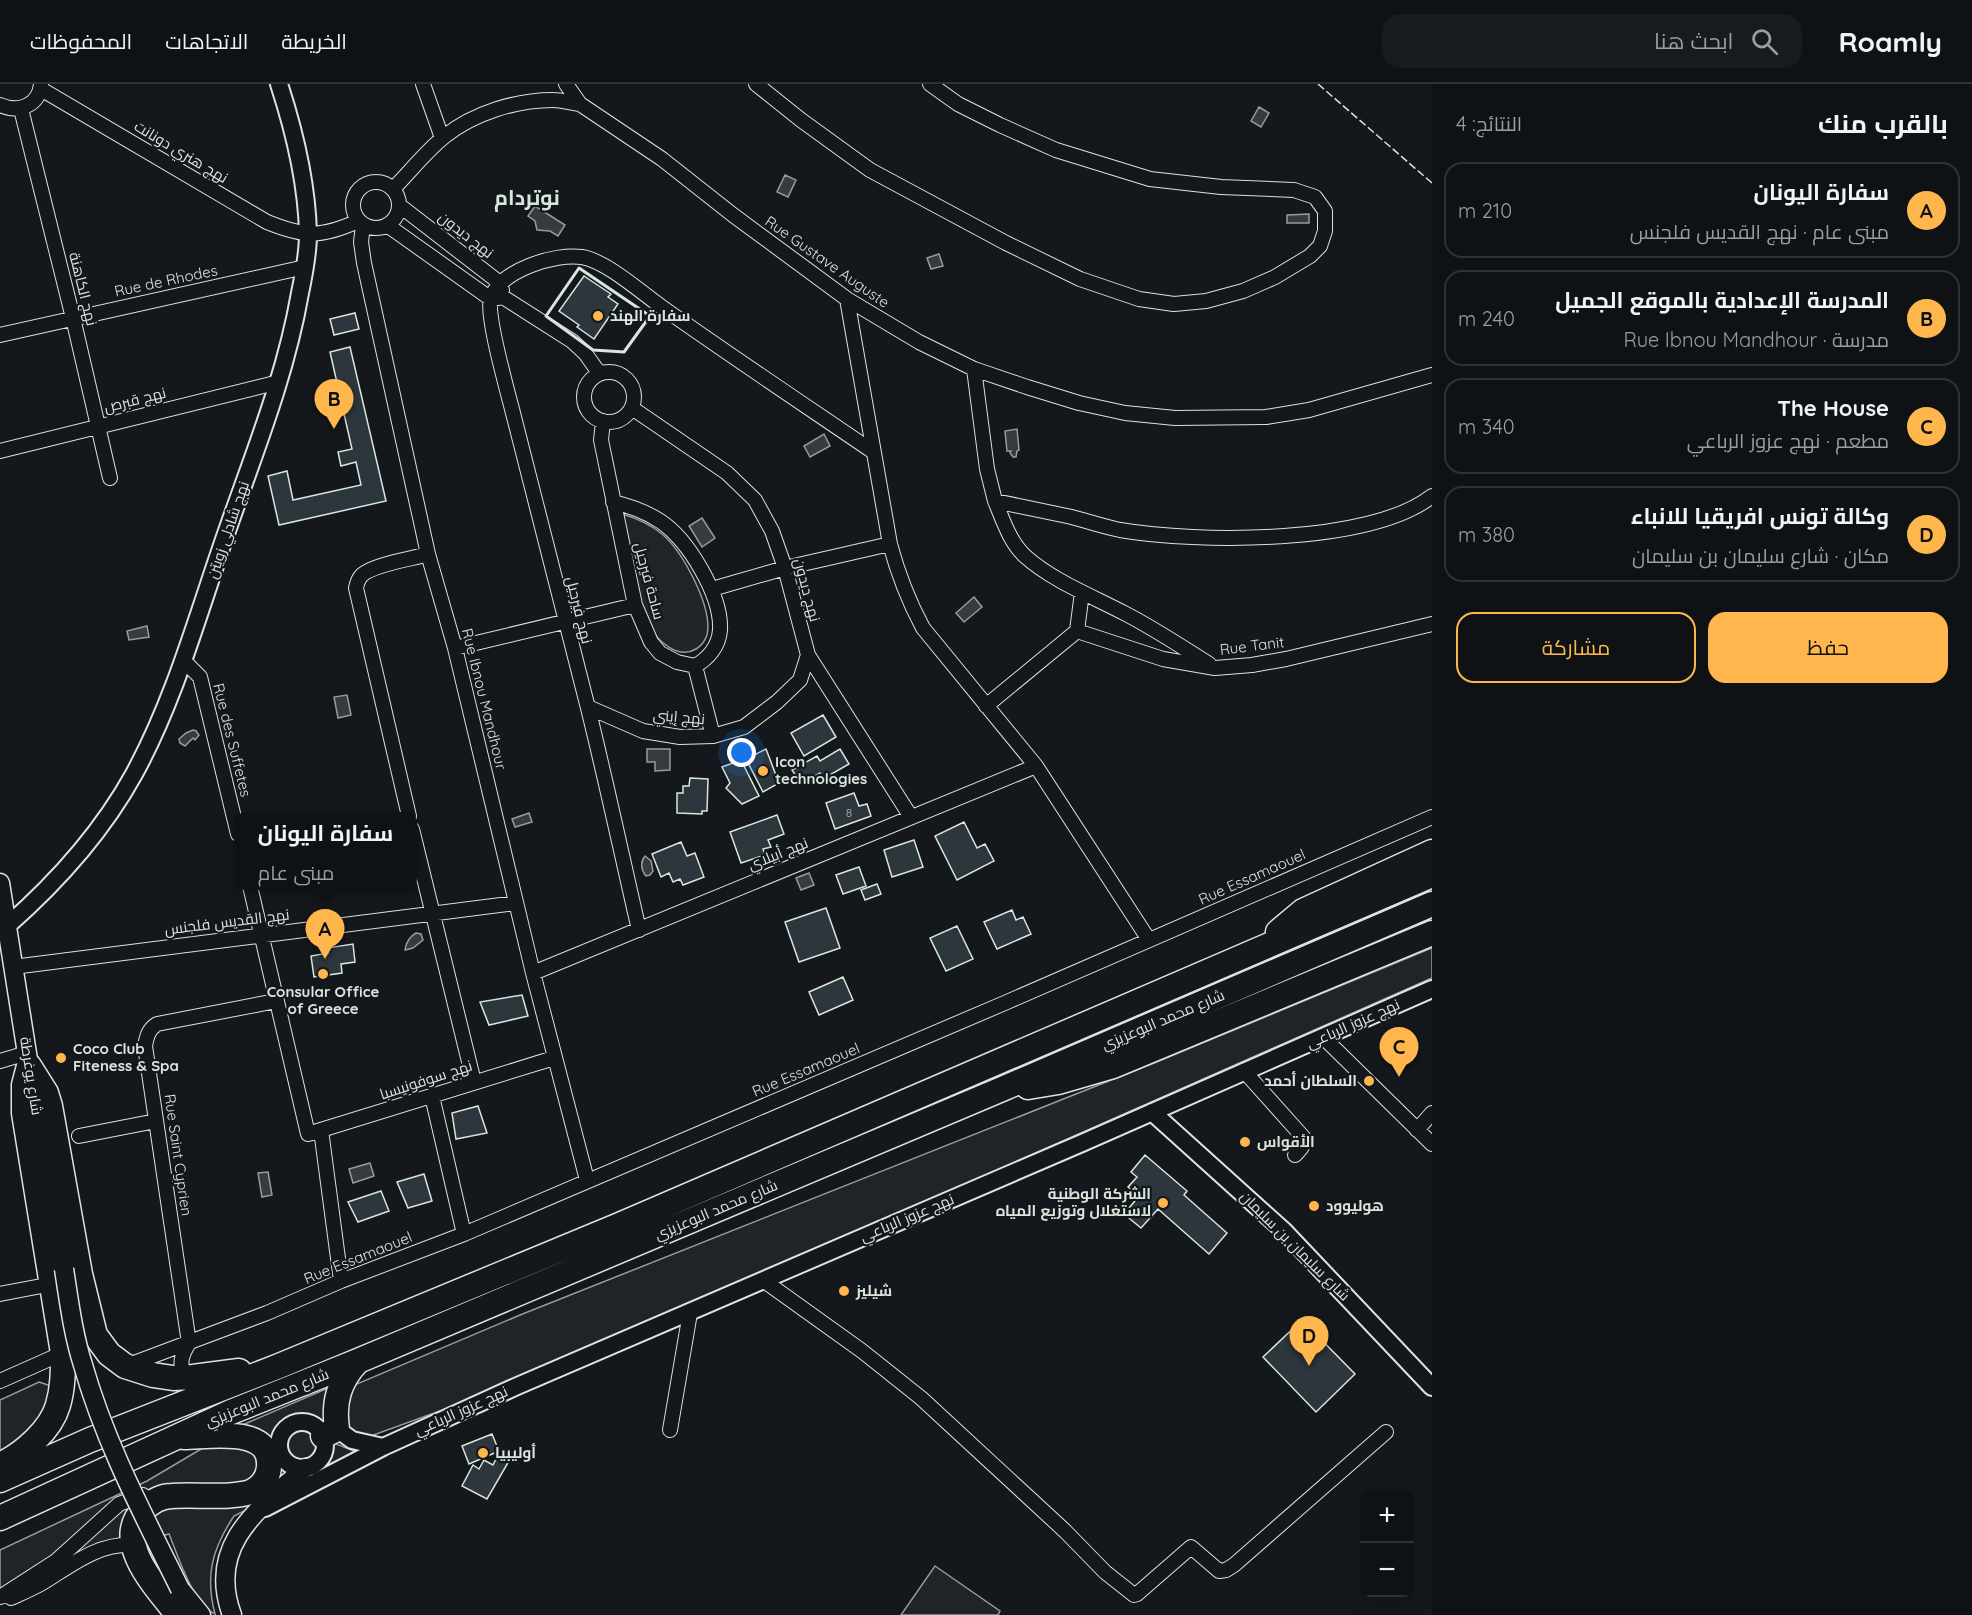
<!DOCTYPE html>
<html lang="ar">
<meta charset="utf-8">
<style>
body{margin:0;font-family:Quicksand,Cairo,sans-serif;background:#181b1e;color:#f1f3f6;direction:rtl}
.controls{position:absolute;right:18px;bottom:18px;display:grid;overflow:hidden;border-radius:12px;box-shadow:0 6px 24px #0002}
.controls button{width:54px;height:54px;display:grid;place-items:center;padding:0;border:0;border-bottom:2px solid #2f3234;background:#0f1215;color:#f1f3f6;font:30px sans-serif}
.you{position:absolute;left:742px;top:669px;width:21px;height:21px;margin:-15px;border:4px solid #fff;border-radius:50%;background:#1a73e8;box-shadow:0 0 0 9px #1a73e833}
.badge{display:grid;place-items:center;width:39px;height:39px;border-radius:50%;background:#ffb74d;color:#111;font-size:20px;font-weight:700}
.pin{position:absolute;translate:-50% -50px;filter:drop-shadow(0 2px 3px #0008)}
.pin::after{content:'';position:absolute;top:32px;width:21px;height:18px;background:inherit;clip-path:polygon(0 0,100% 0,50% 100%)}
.popup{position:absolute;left:234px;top:728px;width:183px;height:78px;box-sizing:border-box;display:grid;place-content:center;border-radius:12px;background:#0f1215;filter:drop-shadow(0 2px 4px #0005);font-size:20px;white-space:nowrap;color:#9b9ea0}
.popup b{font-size:22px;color:#f1f3f6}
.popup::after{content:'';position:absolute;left:50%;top:100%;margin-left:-12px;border:12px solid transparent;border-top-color:#0f1215}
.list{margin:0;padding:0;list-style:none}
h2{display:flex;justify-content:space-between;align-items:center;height:78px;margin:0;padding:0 24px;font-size:26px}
h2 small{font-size:20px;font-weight:400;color:#9b9ea0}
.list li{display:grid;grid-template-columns:39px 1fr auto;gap:18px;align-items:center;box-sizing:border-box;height:96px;margin:0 12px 12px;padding:0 12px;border:2px solid #2f3234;border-radius:18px}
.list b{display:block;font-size:22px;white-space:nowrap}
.list p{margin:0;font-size:20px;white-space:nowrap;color:#9b9ea0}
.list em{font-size:20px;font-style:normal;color:#9b9ea0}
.actions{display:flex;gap:12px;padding:18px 24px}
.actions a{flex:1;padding:14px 0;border:2px solid #ffb74d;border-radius:18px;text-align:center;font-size:21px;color:#ffb74d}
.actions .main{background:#ffb74d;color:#111}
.icon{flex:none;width:33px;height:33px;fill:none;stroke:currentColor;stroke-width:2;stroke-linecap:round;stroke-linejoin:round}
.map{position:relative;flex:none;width:1432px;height:1531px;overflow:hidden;direction:ltr}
header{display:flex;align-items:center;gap:36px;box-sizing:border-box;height:84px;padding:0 30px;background:#0f1215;border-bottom:2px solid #2f3234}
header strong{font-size:28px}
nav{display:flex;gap:33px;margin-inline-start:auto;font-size:21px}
.search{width:420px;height:54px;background:#181b1e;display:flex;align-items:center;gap:15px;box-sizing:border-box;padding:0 21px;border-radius:18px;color:#9b9ea0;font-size:22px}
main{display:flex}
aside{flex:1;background:#0f1215}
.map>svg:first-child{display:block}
.green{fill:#202428;stroke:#939e99;stroke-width:1.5}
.water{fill:#363b3e;stroke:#939e99;stroke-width:1.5}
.building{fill:#2c363c;stroke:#d8e6dc;stroke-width:1.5}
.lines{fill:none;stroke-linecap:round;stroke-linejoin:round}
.minor-casing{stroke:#d8e6dc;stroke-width:16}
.tertiary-casing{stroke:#d8e6dc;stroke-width:20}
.secondary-casing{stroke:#d8e6dc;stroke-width:21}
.motorway-casing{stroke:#d8e6dc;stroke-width:27}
.minor{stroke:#14181c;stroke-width:14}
.tertiary{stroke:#14181c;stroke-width:16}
.secondary{stroke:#14181c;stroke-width:18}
.motorway{stroke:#14181c;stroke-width:24}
.secondary-bridge-casing{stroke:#d8e6dc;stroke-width:21;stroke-linecap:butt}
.secondary-bridge{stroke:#14181c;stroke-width:18}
.fence{stroke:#d8e6dc;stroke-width:1.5;stroke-dasharray:8 3;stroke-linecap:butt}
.wall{stroke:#d8e6dc;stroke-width:3}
.poi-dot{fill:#ffb74d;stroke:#14181c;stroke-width:2}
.labels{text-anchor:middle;stroke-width:4.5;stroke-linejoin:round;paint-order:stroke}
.number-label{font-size:12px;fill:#adbab4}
.street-label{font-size:15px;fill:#d8e6dc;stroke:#14181c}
.poi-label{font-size:15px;font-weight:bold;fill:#d8e6dc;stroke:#14181c;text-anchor:start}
.district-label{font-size:21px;font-weight:bold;fill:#d8e6dc;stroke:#14181c}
</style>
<header>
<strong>Roamly</strong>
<div class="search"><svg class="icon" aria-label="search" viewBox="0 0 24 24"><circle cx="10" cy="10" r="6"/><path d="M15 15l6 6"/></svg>ابحث هنا</div>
<nav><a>الخريطة</a><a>الاتجاهات</a><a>المحفوظات</a></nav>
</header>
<main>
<aside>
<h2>بالقرب منك<small>النتائج: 4</small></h2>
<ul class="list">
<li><span class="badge">A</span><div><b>سفارة اليونان</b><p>مبنى عام · نهج القديس فلجنس</p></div><em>210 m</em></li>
<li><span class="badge">B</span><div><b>المدرسة الإعدادية بالموقع الجميل</b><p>مدرسة · Rue Ibnou Mandhour</p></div><em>240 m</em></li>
<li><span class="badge">C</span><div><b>The House</b><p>مطعم · نهج عزوز الرباعي</p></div><em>340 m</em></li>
<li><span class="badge">D</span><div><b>وكالة تونس افريقيا للانباء</b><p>مكان · شارع سليمان بن سليمان</p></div><em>380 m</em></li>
</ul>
<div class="actions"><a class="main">حفظ</a><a>مشاركة</a></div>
</aside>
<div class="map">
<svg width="1432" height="1531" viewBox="0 0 1432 1531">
<rect width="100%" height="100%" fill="#14181c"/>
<path class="green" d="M622,430c14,4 28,10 40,20 21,18 51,73 45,101 -2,6 -6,11 -11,14 -18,11 -39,-8 -47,-24 -16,-34 -20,-74 -27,-111z
M1432,864v30l-926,409 -138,50 -20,-5 -8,-31 12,-15 168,-71 639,-254z
M39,1298l12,4 -9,33 -42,38v-57z
M335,1301c-14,29 -13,30 1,59l23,9 -125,63c-22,33 -29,60 -19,98 -22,-10 -37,-58 -46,-80l-41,11 -128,54v-49l147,-69 93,-55z
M935,1482l65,45 -2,4h-97z"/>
<path class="water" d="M1259,23l10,6 -8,14 -10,-6z
M785,91l11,5 -8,17 -11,-5z
M535,122l30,19 -7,11 -8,-5 -13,-1 -2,-9 -7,-5z
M1309,130v9h-22v-8z
M939,170l4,12 -12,3 -4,-11z
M1017,345l2,21 -2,1 -1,6h-3l-3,-4 1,-2h-4l-2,-20z
M824,350l6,12 -20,11 -6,-11z
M702,434l13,20 -13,9 -13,-21z
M974,513l8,10 -18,15 -8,-9z
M147,542l2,11 -20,3 -2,-9z
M347,611l4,20 -13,3 -4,-21z
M193,646l3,1 3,4 -4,5 -2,-2 -8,8 -5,-3 -1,-4 7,-6z
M647,665h23v21l-15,1v-9h-8z
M529,729l3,9 -17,5 -3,-8z
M645,772l6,5 2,10 -3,4 -4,1c-5,-6 -6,-14 -1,-20z
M809,789l5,12 -13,5 -5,-12z
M416,849l5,1 2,6 -10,8 -8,2c1,-8 4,-13 11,-17z
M370,1079l4,13 -21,7 -4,-14z
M268,1088l4,23 -10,2 -4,-24z"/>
<path class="building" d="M584,192l27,18 -3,3 10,7 -24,35 -17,-12 2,-2 -20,-14z
M355,229l4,16 -25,6 -4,-16z
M350,263l36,154 -107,24 -11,-49 19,-5 6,29 68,-15 -5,-23 -15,4 -3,-14 14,-3 -22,-97z
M823,631l13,22 -32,19 -13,-23z
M766,665l13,34 -16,9 -17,-33z
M840,665l9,15 -26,15 -3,-6 -19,11 -9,-14 25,-14 3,5z
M741,676l18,36 -17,8 -16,-16 4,-5 -8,-16z
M690,694l18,1 -1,32h-5v3l-25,-1v-20h6v-7h6z
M854,709l5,13 8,-2 4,12 -36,13 -9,-26z
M777,731l7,19 -16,6 3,7 -8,2 2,6 -24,8 -11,-31z
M964,738l13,26 8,-4 9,17 -37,19 -22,-44z
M914,756l9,27 -31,10 -8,-27z
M681,758l6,14 8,-3 9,24 -21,8 -3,-6 -7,3 -4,-9 -8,4 -9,-23z
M859,783l7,19 -23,8 -7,-19z
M877,800l4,10 -16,6 -4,-10z
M826,824l14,40 -41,14 -14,-40z
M1012,826l4,10 7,-3 8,17 -34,15 -13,-27z
M957,842l16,33 -27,12 -16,-33z
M353,860l2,18 -14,2 1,9 -28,4 -3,-21 17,-3 -1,-5z
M843,893l10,23 -34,15 -10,-23z
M522,911l6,21 -39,9 -9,-23z
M478,1022l9,27 -31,6 -4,-26z
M1145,1071l42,36 -3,4 43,38 -18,21 -51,-45 -17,19 -17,-14 15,-18 -11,-9 9,-10 -6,-5z
M424,1090l8,27 -24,7 -11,-26z
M381,1107l8,20 -31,11 -10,-20z
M1302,1236l53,54 -39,38 -53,-55z
M492,1350l7,17 -30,13 -7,-18z
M498,1371l11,6 -22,38 -25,-13 11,-21 6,4 5,-9 9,5z"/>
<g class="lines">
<g class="minor-casing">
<path id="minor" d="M423,0l19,54
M566,0l14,20 82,55 71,56 114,84 72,43 55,27 53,18 52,16 46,10 50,5 91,-1 43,-7 123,-35
M756,0l45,36 69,50 136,73 74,36 59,20 35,5 32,-3 37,-10 32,-14 35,-21 10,-10 5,-15v-20l-10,-14 -21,-7 -73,-3 -71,-8 -94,-29 -56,-25 -42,-21 -28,-20
M41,5l226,133c37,15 54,16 91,-1
M0,21c18,8 39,1 41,-21
M21,25l52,209 37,160
M353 121a23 23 0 1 1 46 0a23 23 0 1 1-46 0Z
M393,105c17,-17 33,-38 52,-53 29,-23 71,-36 108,-36 9,0 18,3 27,4
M399,121l101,78 2,7
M363,141l-2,17 3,21 64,291 27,94 78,325 54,207
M387,141l104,74 12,-2 69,44 13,12 14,20
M847,215l43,245c8,30 18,56 33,84l113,138 113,174
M0,251l305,-68
M974,285l13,100 8,32c24,5 48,10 72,15 17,4 35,10 53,14 76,13 250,15 312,-34
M584 313a25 25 0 1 1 50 0a25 25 0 1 1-50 0Z
M632,324l95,65 28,27 17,31 13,37 23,87 103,162
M603,337l-2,19 34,165 16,37 9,11 17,9 18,4c13,-7 24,-20 25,-36 2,-34 -32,-91 -60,-109 -15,-10 -30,-15 -47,-19
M0,367l279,-69
M995,417c8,19 15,42 31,56 27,24 68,40 100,57 29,15 56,33 83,50
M712,505l73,-21 105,-24
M1077,547l86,28 52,9 37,-3 34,-6 146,-35
M455,564l180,-43
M183,576l17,17 38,157
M695,582l18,70
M986,622l91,-75 5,-39
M588,623l55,24 37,6 33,-1 31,-9 33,-25 23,-22 8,-25
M409,732l-53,-228c1,-5 2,-9 6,-13 12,-11 50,-16 66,-21
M412,745l62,253
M250,802l58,248 246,-76
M639,846c-17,-74 -33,-149 -51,-222 -24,-97 -50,-194 -74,-291 -5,-21 -29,-103 -23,-119 10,-28 64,-45 91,-41 25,4 62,38 84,53 68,48 137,94 206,141
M13,883l503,-64
M533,889l503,-207
M1324,954l108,106
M0,977l27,-8
M1244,987l59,66c2,8 -2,12 -8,18
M432,1012l32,138
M321,1046l20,151
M1417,1046l15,-17
M79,1052l77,-15
M763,1196l99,71 59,47 144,133 40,41 29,23 3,-1 54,-47 28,24 7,-1 8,-5 152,-133
M0,1210l52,-10
M189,1259l-44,-297c2,-10 3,-16 12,-22l119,-23
M189,1259c-6,10 -10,18 -6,29l10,5
M126,1282l141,-53 74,-32 123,-47 543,-232 425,-185
M0,1297l63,-28
M670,1346l20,-117
M0,1513l56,-36 63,-57 24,-9
M11,1514c11,-5 23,-10 33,-16 29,-18 54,-39 90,-37"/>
</g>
<g class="tertiary-casing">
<path id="tertiary" d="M7,842c49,-43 95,-94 127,-152 42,-77 65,-164 94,-246 27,-77 58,-154 72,-235 4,-19 8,-40 8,-59 -1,-49 -14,-104 -29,-150
M1152,1028l132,119 148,156
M279 1361a23 23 0 1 1 46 0a23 23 0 1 1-46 0Z
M337,1345l15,11 31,7
M265,1424l118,-61 132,-60 567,-244 350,-154"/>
</g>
<g class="secondary-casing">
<path id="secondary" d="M0,799l29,183 35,203
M180,1505l21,26
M232,1531c-26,-70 27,-107 73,-147"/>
</g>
<g class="motorway-casing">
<path id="motorway" d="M1278,848l25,-21 129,-59
M29,982l17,27 4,13 30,168 15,61 14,19 16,12 28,9 20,3 20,-1 46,-6
M1028,1003l30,-5 55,-16 319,-133
M323,1352l14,-7c-4,-27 2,-48 21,-68
M0,1381c23,-11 51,-35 58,-60 5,-17 5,-34 5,-52l-39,-240v-28l5,-19
M0,1396l90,-40 189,-74 338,-140 815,-351
M0,1434l231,-106 127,-51 644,-272 430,-185
M178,1531c-20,-26 -66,-72 -35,-105 8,-8 18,-14 29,-14 25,-2 54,3 79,-4 10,-5 17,-13 18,-25 3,-42 -59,-30 -85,-30"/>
</g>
<use href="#minor" class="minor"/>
<use href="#tertiary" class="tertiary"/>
<use href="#secondary" class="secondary"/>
<use href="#motorway" class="motorway"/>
<g class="secondary-bridge-casing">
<path id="secondary-bridge" d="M64,1185c5,32 9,65 19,96 22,78 61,151 97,224"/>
</g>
<use href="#secondary-bridge" class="secondary-bridge"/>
<path class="fence" d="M1318,0l114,99"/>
<path class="wall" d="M579,184l71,48 -26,36 -31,-2 -47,-34z"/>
</g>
<g class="poi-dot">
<circle cx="598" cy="232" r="6"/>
<circle cx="763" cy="687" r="6"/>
<circle cx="323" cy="890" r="6"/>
<circle cx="61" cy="974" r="6"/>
<circle cx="1369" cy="997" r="6"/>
<circle cx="1245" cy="1058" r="6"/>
<circle cx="1163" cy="1119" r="6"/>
<circle cx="1314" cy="1122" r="6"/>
<circle cx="844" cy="1207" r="6"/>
<circle cx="483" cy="1369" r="6"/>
</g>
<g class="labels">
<g class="number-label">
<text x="849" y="733">8</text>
</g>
<g class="street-label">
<text transform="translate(181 68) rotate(31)" y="5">نهج هنري دونانت</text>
<text transform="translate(466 151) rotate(38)" y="5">نهج ديدون</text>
<text transform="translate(827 178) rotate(35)" y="5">Rue Gustave Auguste</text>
<text transform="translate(166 197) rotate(-12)" y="5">Rue de Rhodes</text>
<text transform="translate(83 205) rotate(76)" y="5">نهج الكاهنة</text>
<text transform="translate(135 316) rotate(-14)" y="5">نهج قبرص</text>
<text transform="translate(228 446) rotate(-71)" y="5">نهج شادلي زويتن</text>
<text transform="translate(649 497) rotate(75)" y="5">ساحة فيرجيل</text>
<text transform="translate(807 506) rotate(75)" y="5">نهج ديدون</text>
<text transform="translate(579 526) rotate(76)" y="5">نهج فيرجيل</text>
<text transform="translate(1252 562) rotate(-7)" y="5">Rue Tanit</text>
<text transform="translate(484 615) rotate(76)" y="5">Rue Ibnou Mandhour</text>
<text transform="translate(679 633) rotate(5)" y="5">نهج إيني</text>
<text transform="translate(232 656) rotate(76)" y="5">Rue des Suffetes</text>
<text transform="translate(778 770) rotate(-22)" y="5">نهج أبيلاي</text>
<text transform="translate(1252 793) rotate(-24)" y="5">Rue Essamaouel</text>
<text transform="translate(227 838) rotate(-7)" y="5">نهج القديس فلجنس</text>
<text transform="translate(1163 936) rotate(-23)" y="5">شارع محمد البوعزيزي</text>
<text transform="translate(1353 940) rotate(-24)" y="5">نهج عزوز الرباعي</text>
<text transform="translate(806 986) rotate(-23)" y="5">Rue Essamaouel</text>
<text transform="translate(31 992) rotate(81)" y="5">شارع يوغرطة</text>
<text transform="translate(426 996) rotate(-18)" y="5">نهج سوفونيسبا</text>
<text transform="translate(178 1071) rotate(82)" y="5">Rue Saint Cyprien</text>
<text transform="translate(716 1126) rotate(-23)" y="5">شارع محمد البوعزيزي</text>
<text transform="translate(907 1134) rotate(-23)" y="5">نهج عزوز الرباعي</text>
<text transform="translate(1295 1162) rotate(45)" y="5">شارع سليمان بن سليمان</text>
<text transform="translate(358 1174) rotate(-22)" y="5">Rue Essamaouel</text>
<text transform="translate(267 1314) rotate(-22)" y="5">شارع محمد البوعزيزي</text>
<text transform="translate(461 1327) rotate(-24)" y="5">نهج عزوز الرباعي</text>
</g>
<g class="poi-label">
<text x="610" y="237">سفارة الهند</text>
<text x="775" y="683">Icon<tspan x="775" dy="17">technologies</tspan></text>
<text x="323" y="913" text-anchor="middle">Consular Office<tspan x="323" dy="17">of Greece</tspan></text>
<text x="73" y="970">Coco Club<tspan x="73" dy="17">Fiteness &amp; Spa</tspan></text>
<text x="1357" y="1002" text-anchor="end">السلطان أحمد</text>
<text x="1257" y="1063">الأقواس</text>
<text x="1151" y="1115" text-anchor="end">الشركة الوطنية<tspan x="1151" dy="17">لاستغلال وتوزيع المياه</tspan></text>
<text x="1326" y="1127">هوليوود</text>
<text x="856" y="1212">شيليز</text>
<text x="495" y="1374">أوليبيا</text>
</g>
<g class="district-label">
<text x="527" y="121">نوتردام</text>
</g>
</g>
</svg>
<div class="controls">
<button>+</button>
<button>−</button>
</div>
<div class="you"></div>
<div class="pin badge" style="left:325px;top:875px">A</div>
<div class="popup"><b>سفارة اليونان</b>مبنى عام</div>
<div class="pin badge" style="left:334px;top:345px">B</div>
<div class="pin badge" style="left:1399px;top:993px">C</div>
<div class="pin badge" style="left:1309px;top:1282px">D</div>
</div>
</main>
